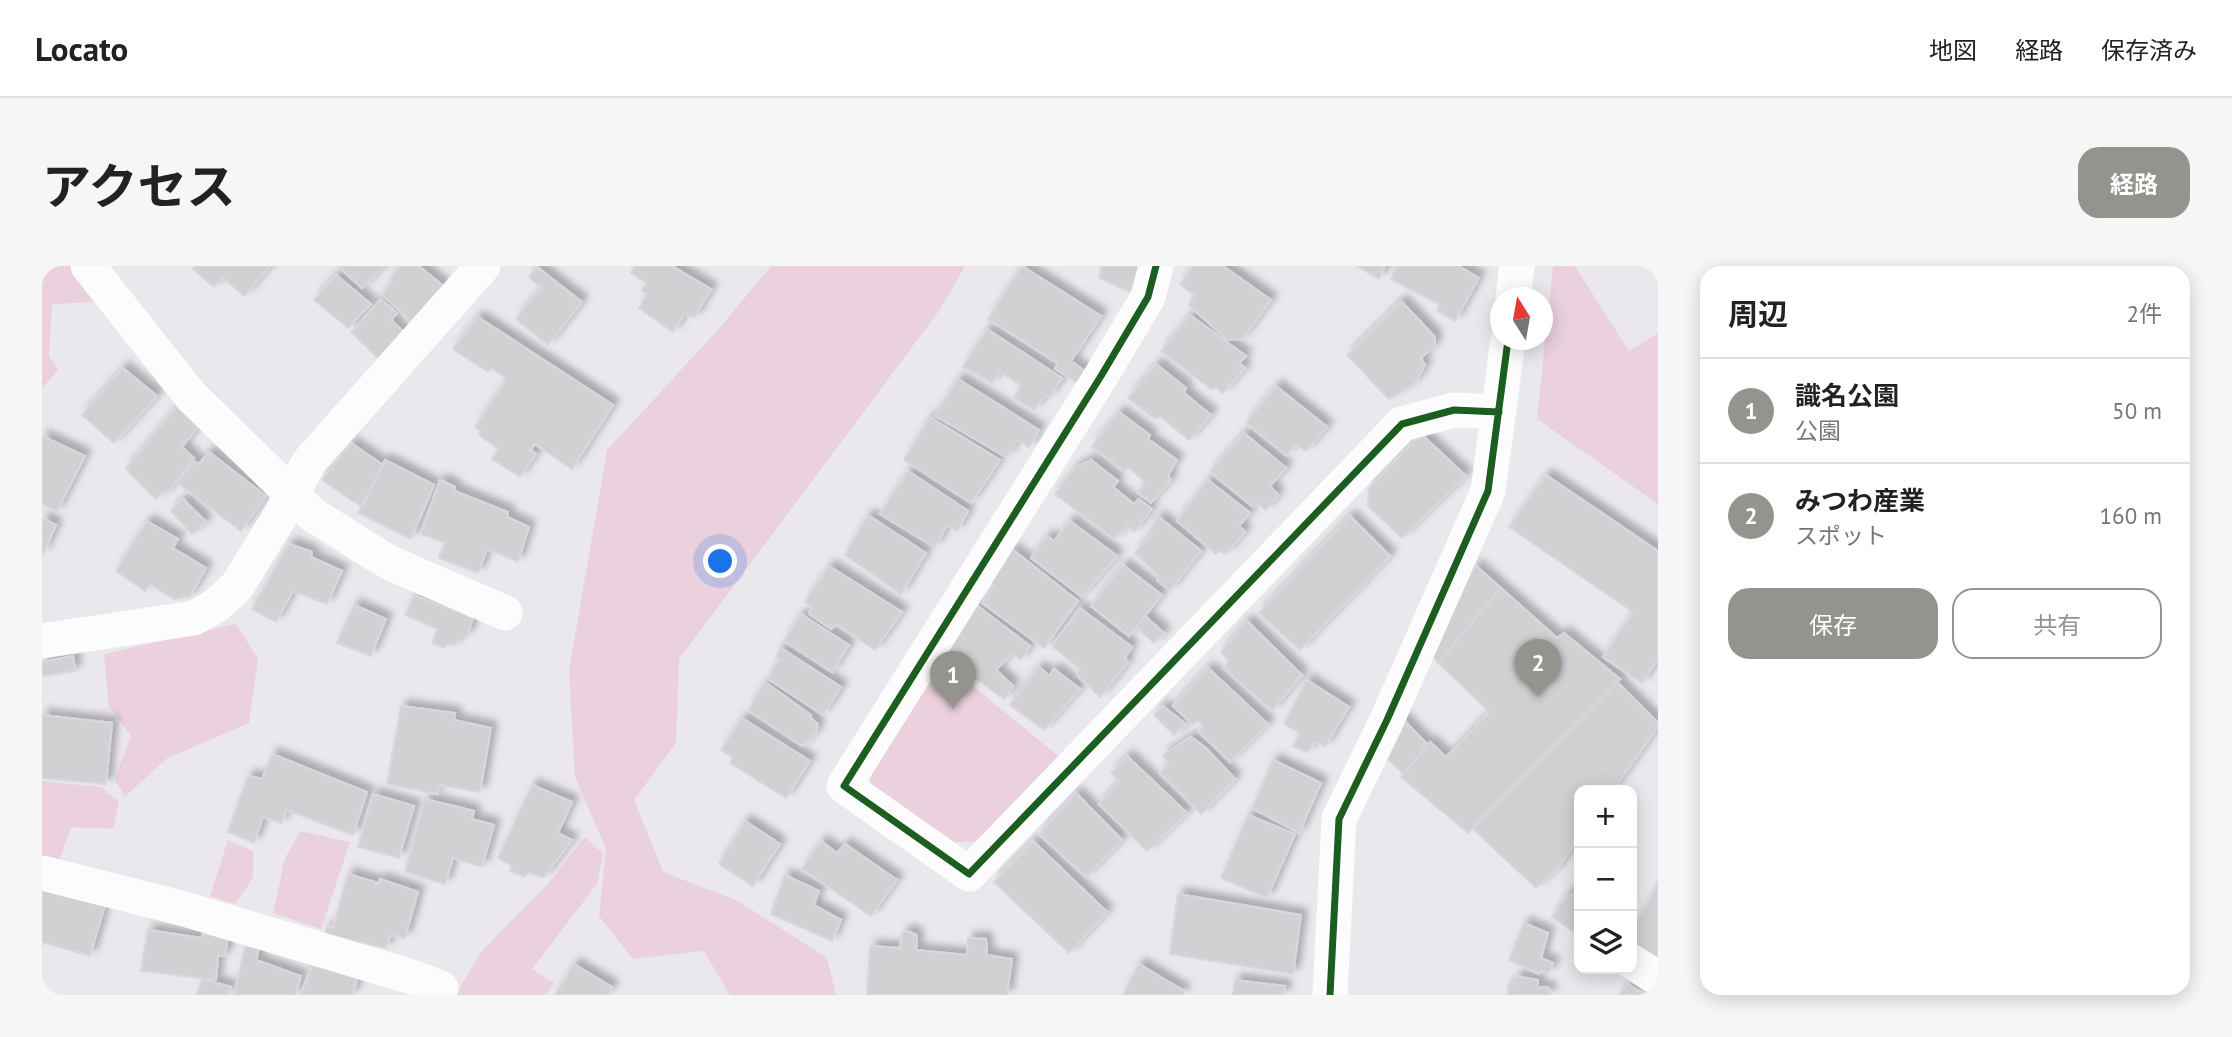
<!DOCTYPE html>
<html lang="ja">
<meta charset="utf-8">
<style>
body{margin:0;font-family:"PT Sans","Noto Sans JP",sans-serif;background:#f6f6f6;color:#222}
.controls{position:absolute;right:21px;bottom:21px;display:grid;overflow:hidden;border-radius:14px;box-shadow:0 4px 18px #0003}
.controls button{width:63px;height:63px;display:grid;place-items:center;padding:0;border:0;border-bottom:2px solid #e0e0e0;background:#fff;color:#222;font:35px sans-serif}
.compass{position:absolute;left:1448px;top:21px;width:63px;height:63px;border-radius:50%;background:#fff;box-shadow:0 4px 18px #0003;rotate:349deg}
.you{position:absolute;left:679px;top:296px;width:24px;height:24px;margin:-18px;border:5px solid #fff;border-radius:50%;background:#1a73e8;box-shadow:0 0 0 10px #1a73e833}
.badge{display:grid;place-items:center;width:46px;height:46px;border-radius:50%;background:#94948f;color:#fff;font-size:23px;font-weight:700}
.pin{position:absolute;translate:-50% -58px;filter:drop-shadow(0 2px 4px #0008)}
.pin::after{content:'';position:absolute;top:37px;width:24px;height:21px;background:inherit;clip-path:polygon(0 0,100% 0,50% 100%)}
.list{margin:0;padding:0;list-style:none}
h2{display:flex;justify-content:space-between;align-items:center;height:91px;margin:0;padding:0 28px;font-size:30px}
h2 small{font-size:23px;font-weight:400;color:#767676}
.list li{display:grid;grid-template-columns:46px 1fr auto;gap:21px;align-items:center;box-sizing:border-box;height:105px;padding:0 28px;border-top:2px solid #e0e0e0}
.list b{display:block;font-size:26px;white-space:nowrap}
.list p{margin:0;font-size:23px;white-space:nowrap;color:#767676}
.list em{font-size:23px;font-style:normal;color:#767676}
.actions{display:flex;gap:14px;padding:21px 28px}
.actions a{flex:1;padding:16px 0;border:2px solid #94948f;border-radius:21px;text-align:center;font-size:24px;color:#94948f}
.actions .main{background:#94948f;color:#fff}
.icon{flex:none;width:38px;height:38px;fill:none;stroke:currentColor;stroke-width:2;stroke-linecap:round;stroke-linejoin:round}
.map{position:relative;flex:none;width:1616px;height:729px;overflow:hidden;border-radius:21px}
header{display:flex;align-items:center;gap:42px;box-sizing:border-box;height:98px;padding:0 35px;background:#fff;border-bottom:2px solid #e0e0e0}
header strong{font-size:33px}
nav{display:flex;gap:38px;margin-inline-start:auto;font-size:24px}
.intro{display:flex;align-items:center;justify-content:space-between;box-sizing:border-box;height:168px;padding:0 42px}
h1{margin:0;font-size:49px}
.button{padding:18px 32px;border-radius:21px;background:#94948f;color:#fff;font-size:24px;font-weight:700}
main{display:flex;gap:42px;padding:0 42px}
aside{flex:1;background:#fff;border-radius:21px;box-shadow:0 4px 18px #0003}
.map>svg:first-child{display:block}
.green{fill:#ead1dd}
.building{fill:#d1d1d4;stroke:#d9d6dd;stroke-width:2;filter:url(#shadow)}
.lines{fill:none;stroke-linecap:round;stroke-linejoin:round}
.minor{stroke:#fcfcfc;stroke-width:35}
.cycleway-casing{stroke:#fff;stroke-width:11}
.cycleway{stroke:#1b5e20;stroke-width:7}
</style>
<header>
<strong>Locato</strong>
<nav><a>地図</a><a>経路</a><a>保存済み</a></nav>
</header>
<div class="intro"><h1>アクセス</h1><a class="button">経路</a></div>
<main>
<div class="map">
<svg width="1616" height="729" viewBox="0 0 1616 729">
<defs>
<filter id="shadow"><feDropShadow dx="6" dy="-6" stdDeviation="3.5" flood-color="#0004"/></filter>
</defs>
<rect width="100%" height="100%" fill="#eae8ed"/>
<path class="green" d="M0,0h31l23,36 -44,2 -3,52 9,14 -16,18z
M729,0h194l-26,45 -260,348 -3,84 -42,57 29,72 75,29 89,57 9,37h-106l-26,-44 -71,8 -34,-43 7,-67 -31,-72 -6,-106 38,-221 110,-119z
M1511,0h22l54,85 29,-18v171l-121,-85z
M194,358l22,35 -9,64 -83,36 -41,38 -10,-18 16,-44 -22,-28 -5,-53z
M898,393l122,100 -79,82 -39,2 -68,-44 -10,-33z
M0,515l59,6 18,15 -6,27 -42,-2 -13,36 -16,-3z
M259,565l49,11 -29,87 -48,-16 12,-55z
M543,571l18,17 -6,30 -65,85 22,14 -8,12h-90l24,-42 73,-75z
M186,574l25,11v27l-18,26 -25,-8z"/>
<path class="building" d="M154,0h74l-26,30 -22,-19 -8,10 -21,-18z
M296,0h46l-22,22z
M359,0h18l28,23 -32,36 -33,-30 11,-14 -3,-3z
M593,0h37l39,23 -17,29 -9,-5 -12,19 -34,-24 8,-14 -5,-3 5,-8 -16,-10z
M980,0l79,50 -30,45 15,11 -7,12 -24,-15 3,-6 -70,-44z
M1060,0h38l-10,26 -31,-14z
M1151,0h30l48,34 -29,39 -15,1 -38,-35 5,-10 -14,-11z
M1315,0h28l-6,13z
M1355,0h61l21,12 -24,43 -18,-10 3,-6 -49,-26z
M495,1l45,35 -34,43 -32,-26 25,-31 -12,-11z
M294,9l35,29 -23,24 -34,-28z
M339,33l16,14 -6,7 16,15 -26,26 -30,-29z
M1359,35l34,36v8l-14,13 4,7 -9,17 -27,17 -42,-44z
M1148,49l56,41 -7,7 6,5 -22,25 -6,-5 -6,1 -50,-38z
M436,51l135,88 -41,64 -37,-25 -4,6 5,4 -16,23 -28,-18 7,-10 -20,-14 2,-4 -6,-4 32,-48 -16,-11 -3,4 -35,-23z
M945,63l75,49 -12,18 -5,-1 -11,15 -20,-12 7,-13 -21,-13 -8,11 -29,-16z
M1114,98l30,24 -2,5 27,22 -22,25 -28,-23 -6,2 -27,-21z
M81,102l34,28 -43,47 -32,-28z
M916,113l81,51 -10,17 -11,-7 -12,17 -71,-41z
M1234,120l51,41 -21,24 -10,-6 -10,10 -40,-32z
M135,141l21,20 -16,20 12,11 -28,36 -2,-3 -8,8 -30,-30z
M1077,146l31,23 -2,4 29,21 -9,15 3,5 -20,23 -13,-10 7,-11 -17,-15 -3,5 -33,-26z
M888,151l70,43 -29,43 -67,-43z
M1202,167l42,35 -16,18 8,9 -12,15 -9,-7 -4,4 -43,-35z
M1379,168l45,42 -64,62 -34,-32 1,-17z
M0,170l43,20 -28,55 -15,-7z
M309,177l32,22 -21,42 -40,-27z
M167,186l57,44 -25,35 -64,-48 17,-22 5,3z
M343,194l49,25 -23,54 -53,-26z
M1049,194l27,21 -5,6 21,17 5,-5 13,10 -18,23 -7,-6 -13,13 -59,-45 20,-26z
M866,205l60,40 -11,20 -10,-6 -12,22 -55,-33z
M1504,209l112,76v108l-16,24 -39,-26 30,-45 -124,-85z
M398,214l15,7v4l53,21 -1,5 22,10 -11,35 -31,-13 -9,24 -39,-15 6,-15 -24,-9z
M1166,214l42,33 -11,13 6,6 -19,22 -6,-3 -4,3 -39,-33z
M141,233l23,23 -14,12 -21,-23z
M826,249l58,38 -25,41 -56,-39z
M1308,250l40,40 -90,94 -41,-37z
M1117,251l42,34 -31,39 -13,-10 1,-5 -23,-22 17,-20 -2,-4z
M0,252l14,7 -13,29 -1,-1z
M105,255l31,18 -5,9 33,20 -16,28 -16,3 -24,-15 -5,7 -29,-20z
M1028,255l47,35 -35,41 -51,-39 16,-22 7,5z
M247,278l23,8 -1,5 31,14 -15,33 -34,-13 -17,31 -24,-13z
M970,283l66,52 -34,47 -62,-45 12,-18 -4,-4z
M1081,299l39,30 -33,41 -38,-30z
M1433,299l26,23 -63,75 -6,-8z
M787,300l73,46 -27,38 -38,-25 -6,4 -22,-15 3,-7 -7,-5z
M1459,322l56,50 7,-5 56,46 -152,154 -67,-56 29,-35 16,15 44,-45 -52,-49z
M372,329l59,23 -6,18 -7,-1 -5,10 -8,-2 -3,5 -12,-5 6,-14 -33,-14z
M933,338l55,42 -9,14 -10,-6 -15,16 17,16 -9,13 -60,-44z
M312,339l32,14 -15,37 -34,-13z
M1038,342l52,39 -7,11 3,4 -28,35 -23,-22 3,-6 -28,-23z
M759,348l48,31 -17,27 -48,-31z
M1103,350l19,17 -10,10 -18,-16z
M1205,355l55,54 -30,36 -48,-43 5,-7 -8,-9z
M739,382l60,39 -18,28 -55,-36 11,-20 -3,-3z
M31,390l2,15 -33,5v-14z
M997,401l10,9 5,-7 26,20 -36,41 -34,-25z
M1166,402l60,56 -38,38 -31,-30 4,-6 -5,-6 -5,5 -20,-19z
M1265,414l42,27 -24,39 -10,-4 -8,10 -14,-6 7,-13 -16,-9z
M723,416l46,33 -1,2 8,7 -2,9 -14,13 -54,-36z
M1575,416l41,41v4l-45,63h-34v48l-22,31 -21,19 -64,-60z
M359,440l54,7 -1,7 37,8 -11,64 -41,-7 -2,9 -50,-10z
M1121,440l23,18 -12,11 -20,-20z
M0,449l70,8 -6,61 -64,-6z
M1359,451l27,28 -24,29 -22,-20z
M700,452l68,43 -24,37 -56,-35 3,-5 -12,-8z
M1149,471l15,11 29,31 -34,35 -41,-41 9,-10 -6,-8z
M230,488l95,38 -14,43 -66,-25 -6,13 -18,-6 -9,26 -26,-11 20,-56 14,3z
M1085,490l60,57 -40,38 -48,-47 20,-23 -8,-8z
M1231,494l48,23 -22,50 -47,-25z
M490,519l40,17 -14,31 14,7 -28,37 -16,-4 -4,4 -14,-6 2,-5 -14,-8z
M1034,527l46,47 -36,37 -47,-43z
M331,528l41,12 -15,52 -41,-11z
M383,533l49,12 -2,8 22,6 -12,42 -29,-9 -8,26 -40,-12z
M1206,549l47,19 -28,64 -46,-20z
M703,555l35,23 -27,42 -34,-22z
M779,575l16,12 8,-9 52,36 -26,36 -69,-47z
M991,575l74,71 -38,41 -75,-71z
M306,608l30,9 2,-4 38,13 -13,46 -14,-3 -5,13 -61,-14 2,-7 6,1z
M743,609l34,16 -5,14 27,15 -9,21 -61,-27z
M1537,620v49l-27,-18 16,-23 4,2z
M0,621l63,18 -15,51 -47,-14 -1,4z
M1614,621l2,1v70l-26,-14v-13z
M1136,628l123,21 -8,59 -123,-20z
M1482,657l24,10 -7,25 12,5 -4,10 -8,-2 -2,3 -30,-14z
M106,664l54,8v-4l26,2 -3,20h-7l-2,24 -75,-9z
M865,665l10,4 -1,15 51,5 1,-17 18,1 1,16 25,4 -5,36h-140l3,-49 30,2 2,-14z
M205,673l13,4 -4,17 45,16 -6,19h-61z
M273,693l44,14 -7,22h-52z
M532,698l38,23 -5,8h-52z
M1097,698l45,27 -2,4h-59z
M1474,710l22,4v7l11,1 1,7h-42v-11h6z
M160,713l29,8 -3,8h-31z
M1193,714l50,6 -1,9h-51z
M1586,718l15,11h-24z"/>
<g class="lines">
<path class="minor" d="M46,0l103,130 122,119 75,47 117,51
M1114,0l-8,31 -47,79 -257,410 125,88 433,-450 52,-14 45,2
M1471,32l4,-32
M0,375l152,-23 23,-13 20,-19 42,-68 30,-56 174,-196
M0,607l139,35 231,69 29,11 -2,7
M1590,696l26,16
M1288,729l9,-176 48,-99 101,-229 20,-151"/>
<g class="cycleway-casing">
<path id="cycleway" d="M1114,0l-8,31 -47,79 -257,410 125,88 433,-450 52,-14 45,2
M1288,729l9,-176 48,-99 101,-229 20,-151"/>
</g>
<use href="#cycleway" class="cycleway"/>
</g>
</svg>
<div class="controls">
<button>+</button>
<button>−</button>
<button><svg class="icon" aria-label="layers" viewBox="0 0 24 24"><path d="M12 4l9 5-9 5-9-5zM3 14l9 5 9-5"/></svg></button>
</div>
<svg class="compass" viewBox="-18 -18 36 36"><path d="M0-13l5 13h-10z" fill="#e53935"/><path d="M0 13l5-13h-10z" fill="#767676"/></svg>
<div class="you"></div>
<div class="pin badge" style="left:911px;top:443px">1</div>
<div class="pin badge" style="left:1496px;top:431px">2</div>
</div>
<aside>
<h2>周辺<small>2件</small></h2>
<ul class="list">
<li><span class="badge">1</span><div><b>識名公園</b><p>公園</p></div><em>50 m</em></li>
<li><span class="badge">2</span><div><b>みつわ産業</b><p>スポット</p></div><em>160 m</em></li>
</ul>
<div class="actions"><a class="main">保存</a><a>共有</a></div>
</aside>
</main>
